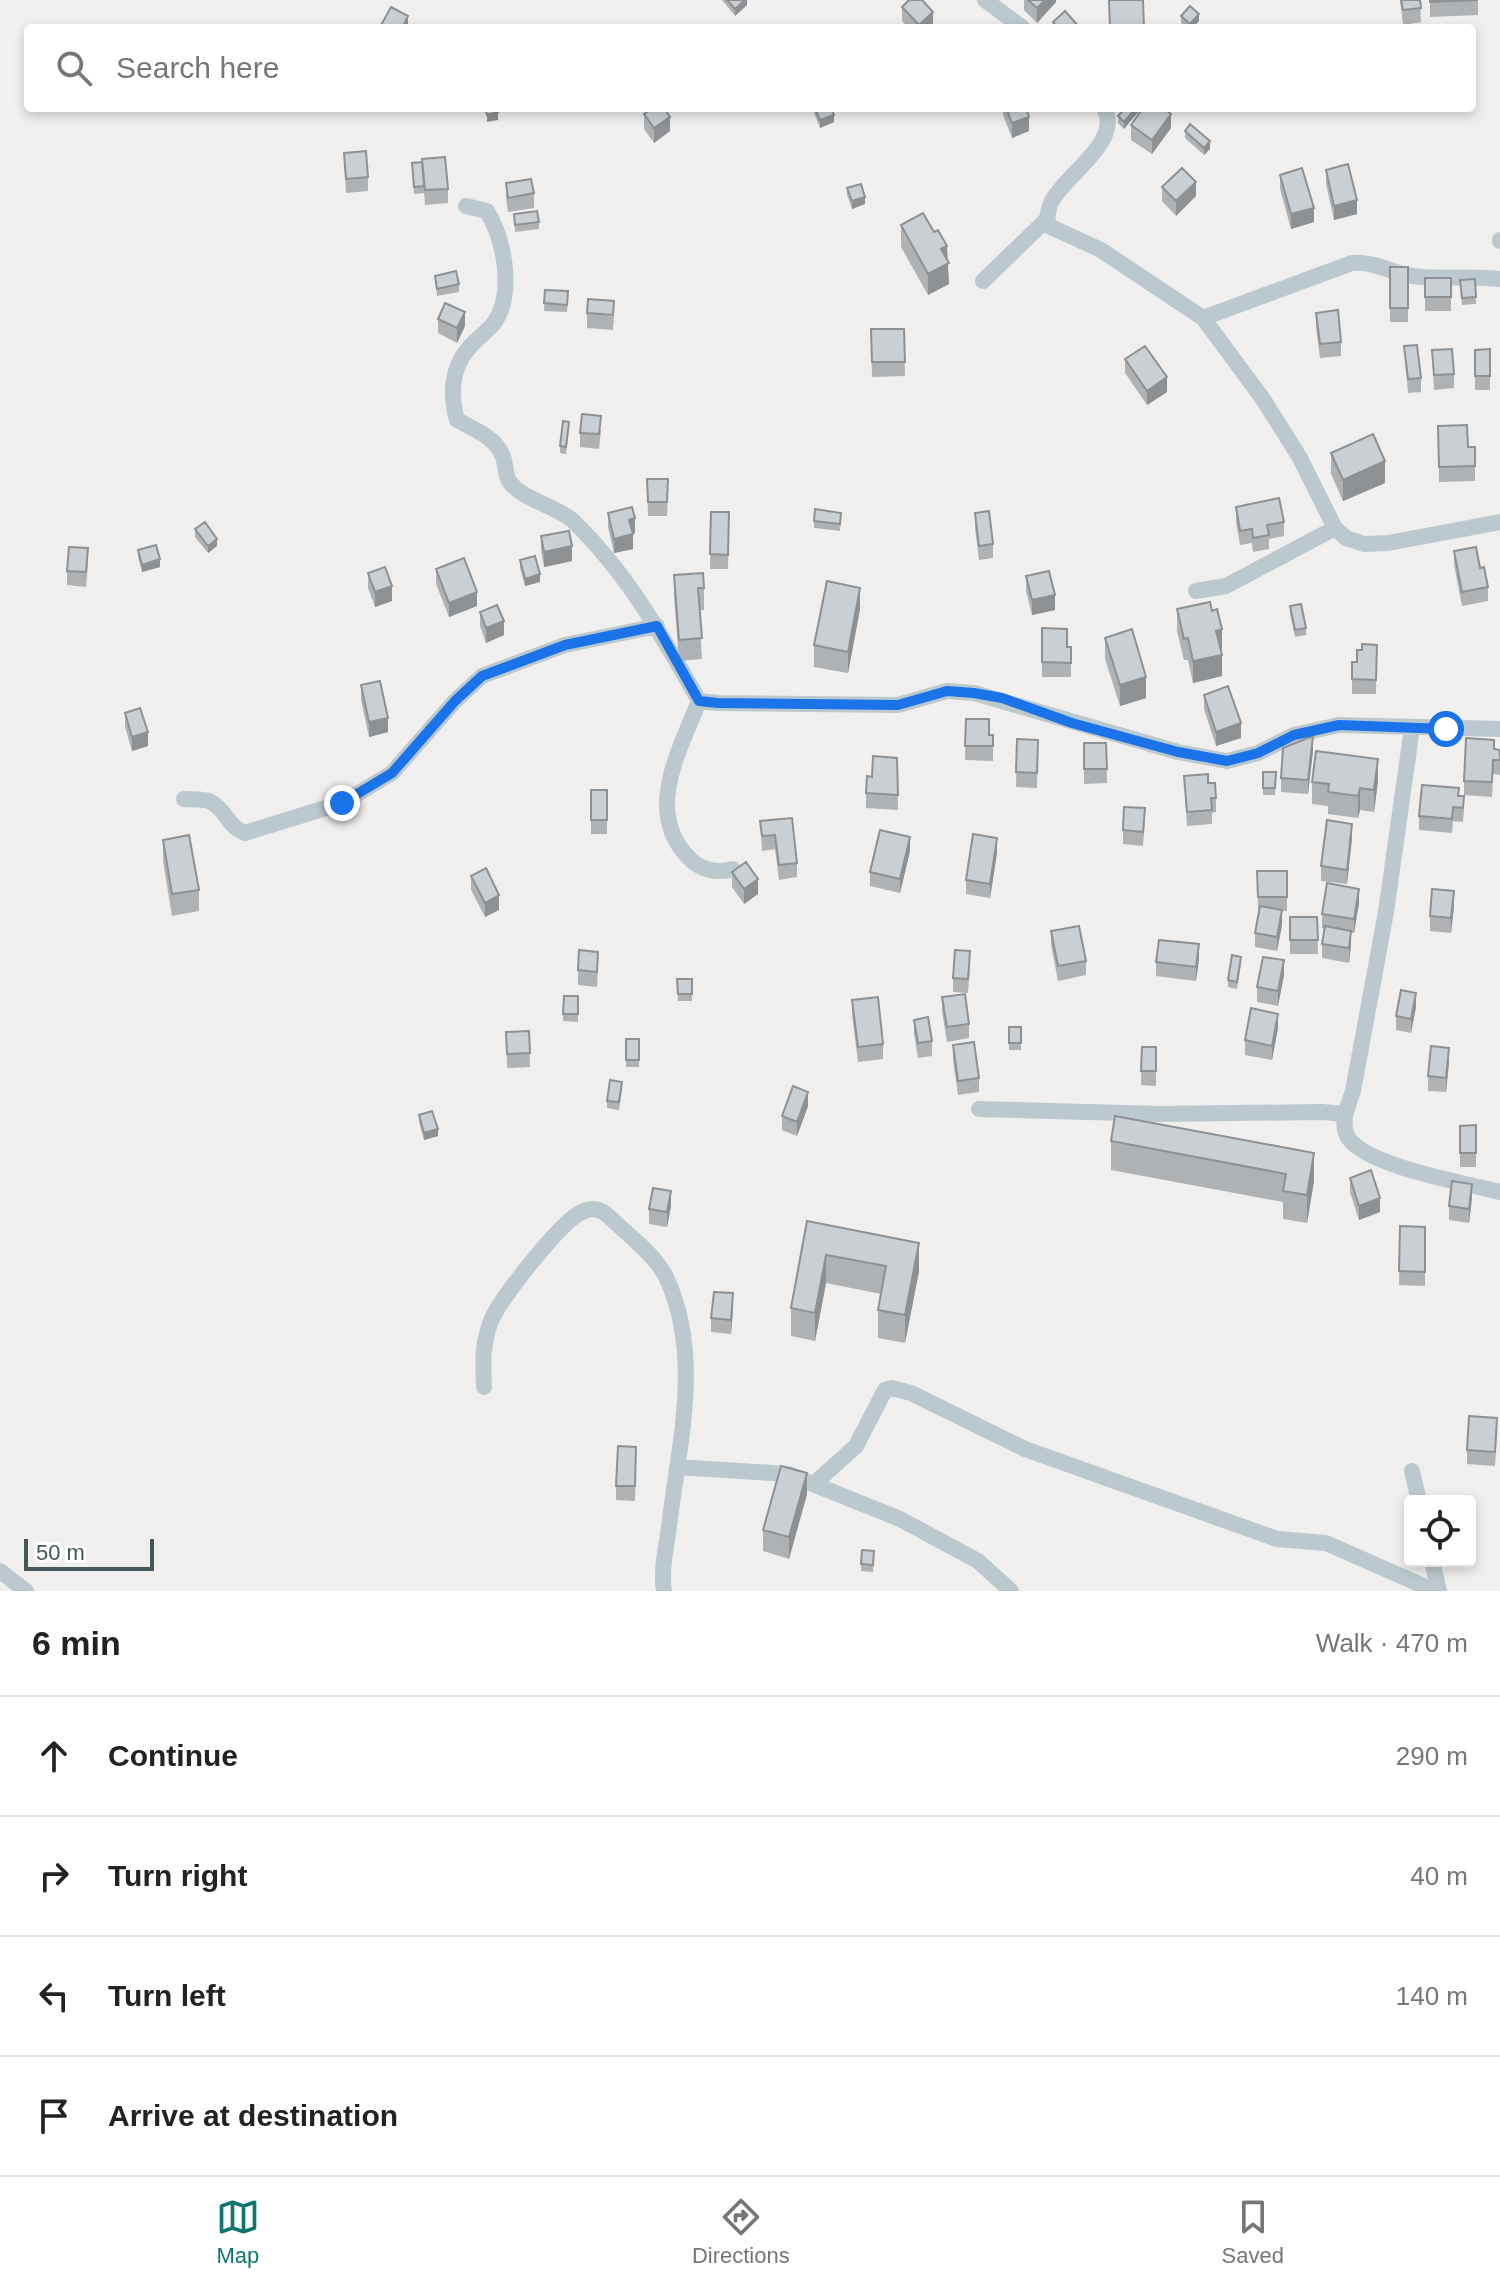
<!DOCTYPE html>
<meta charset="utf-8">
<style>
body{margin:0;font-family:Helvetica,sans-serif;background:#f6f6f6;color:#222}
.controls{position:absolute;right:24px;bottom:24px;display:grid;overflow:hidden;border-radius:8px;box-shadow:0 4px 12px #0003}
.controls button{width:72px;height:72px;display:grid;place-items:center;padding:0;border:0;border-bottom:2px solid #e0e0e0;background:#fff;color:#222;font:40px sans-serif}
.scale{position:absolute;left:24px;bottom:20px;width:130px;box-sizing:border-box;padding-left:8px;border:4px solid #45555c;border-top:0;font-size:22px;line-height:28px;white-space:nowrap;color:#45555c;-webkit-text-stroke:6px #fff;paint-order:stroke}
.stop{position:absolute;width:24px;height:24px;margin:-18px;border:6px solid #1a73e8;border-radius:50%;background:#fff}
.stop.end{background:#1a73e8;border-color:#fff;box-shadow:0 2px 8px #0008}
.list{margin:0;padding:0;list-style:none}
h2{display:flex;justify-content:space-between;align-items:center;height:104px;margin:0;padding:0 32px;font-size:34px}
h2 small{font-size:26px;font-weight:400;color:#767676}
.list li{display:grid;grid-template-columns:52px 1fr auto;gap:24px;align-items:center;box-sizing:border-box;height:120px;padding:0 32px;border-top:2px solid #e0e0e0}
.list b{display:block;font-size:30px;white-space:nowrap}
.list em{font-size:26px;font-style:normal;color:#767676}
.icon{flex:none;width:44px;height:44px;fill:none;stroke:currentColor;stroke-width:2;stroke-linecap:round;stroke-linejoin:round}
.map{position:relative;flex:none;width:1500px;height:1591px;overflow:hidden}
.search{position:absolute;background:#fff;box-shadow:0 4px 12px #0003;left:24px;right:24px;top:24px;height:88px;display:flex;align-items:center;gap:20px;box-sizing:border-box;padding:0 28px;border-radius:8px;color:#767676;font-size:30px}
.sheet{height:584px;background:#fff}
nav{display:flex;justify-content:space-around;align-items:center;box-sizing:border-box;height:112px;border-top:2px solid #e0e0e0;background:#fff;font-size:22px;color:#767676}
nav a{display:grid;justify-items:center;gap:4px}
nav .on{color:#0f766e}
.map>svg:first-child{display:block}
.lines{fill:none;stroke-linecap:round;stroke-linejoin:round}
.street{stroke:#bbc9ce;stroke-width:16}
.wall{fill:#aeb2b5}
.shaded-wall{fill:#8d9194}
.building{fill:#cacfd3;stroke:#8d9194;stroke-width:2}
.route{stroke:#1a73e8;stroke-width:10}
</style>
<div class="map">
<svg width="1500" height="1591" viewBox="0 0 1500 1591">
<rect width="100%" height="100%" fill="#f1eeee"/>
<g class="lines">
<path class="street" d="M985,0l38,28
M1104,108c19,33 -39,67 -52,93 -3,5 -4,12 -5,18l4,8 50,23 102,68 60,81 37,59 35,70 11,10 18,6 24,-1 112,-21
M466,206l21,5c17,28 28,83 7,112 -8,10 -19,17 -26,26 -17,20 -18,47 -11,71 17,9 40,18 46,37 3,7 2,18 6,24 12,18 47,25 63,39 54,51 91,117 127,181l19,2 180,2 49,-14 27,2 204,59 49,9 31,-8 36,-18 45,-10 161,4
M1500,240v1
M983,281l64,-62
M1203,318l149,-55c22,-2 39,10 60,13 29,4 59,-1 88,3
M1196,591l30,-5 109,-58
M699,701c-19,49 -55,110 -11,156 12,13 29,17 45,12
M1412,728l-26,184 -33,179c-5,15 -14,33 -4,48 21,28 117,44 151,53
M184,799c8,1 19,-1 27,3 15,8 18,26 34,31l97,-30 50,-30 63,-72 27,-25 83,-31 92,-19
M979,1109l180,5 163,-2 23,2
M484,1387c-1,-26 -2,-42 7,-66 8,-21 69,-98 89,-108 7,-4 15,-6 23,-1 8,5 15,14 23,20 15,14 31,27 40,45 36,76 14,163 4,241 -2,23 -10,51 -6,73
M677,1467l111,7 112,45 78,42 33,30
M1412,1471l7,30
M814,1484l42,-38 29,-56 7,-2 19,5 114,56 252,90 49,4 109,48
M1432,1561l7,30
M0,1571l26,20"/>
</g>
<path class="wall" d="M722,0h25v5l-12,11z
M1024,0h32v2l-19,21 -13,-13z
M1400,0h20l1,22 -18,3z
M1430,0h48v15l-48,2z
M902,7l31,19 -2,2h-23l-6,-7z
M1181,16l18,5 -7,7h-5l-6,-5z
M812,108h19l3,14 -14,6z
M1003,108h23l3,23 -17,7 -9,-23z
M1140,108l-16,21 -6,-6v-7z
M644,114l26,17 -16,12 -10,-14z
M1131,125l40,3 -19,26 -21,-14z
M1185,131l25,18 -6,6 -19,-17z
M344,153l24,24v14l-22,2z
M412,163l36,26v14l-23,2 -1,-13v1l-10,1z
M1326,170l31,44 -23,6 -8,-36z
M1280,175l34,47 -23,7 -11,-40z
M506,183l28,10v15l-26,4 -2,-15z
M1162,187l34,9 -20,20 -14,-15z
M847,188l18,16 -13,5 -5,-14z
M514,214l25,8v7l-24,3z
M901,225l33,7 13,28 2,24 -21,11 -27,-48z
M1390,267h18v55h-18z
M435,276l24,8v8l-22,4z
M1425,278h26v33h-26z
M1475,279l1,25 -14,1 -2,-18z
M545,290l23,1 -1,21 -23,-1z
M587,313l27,3 -1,14 -26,-2z
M1316,313l25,29v14l-21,2 -4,-31z
M438,319l27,7 -8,17 -19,-10z
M871,329h33l1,47 -33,1z
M1404,346l17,32v14l-13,1z
M1490,349v41h-15v-40z
M1432,350l22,24v14l-20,2z
M1125,359l42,33 -20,13 -22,-32z
M1438,426l30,21h7v34l-36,1z
M569,429l-3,25 -6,-1v-7z
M601,430l-2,19 -19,-2v-14z
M1331,453l54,30 -42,18 -12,-27z
M647,479l21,15 -1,22h-19z
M1236,507l48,15v14l-15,3v10l-16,3 -1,-9 -12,2 -4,-23z
M711,512h18l-1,57h-18z
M608,513l27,20h-3l1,16 -19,4 -6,-26z
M975,513l18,31v14l-14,2 -4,-32z
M841,520l-1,11 -26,-3v-7z
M195,529l22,17 -9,7 -13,-16z
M541,536l31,25 -28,6 -3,-16z
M138,550l22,17 -18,5 -4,-15z
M1454,551l26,17 8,19v14l-26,5 -8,-41z
M520,560l20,22 -15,4 -5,-18z
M88,563l-2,24 -19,-2v-14z
M436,569l41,37 -28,11 -13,-33z
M368,573l24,28 -17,6 -7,-19z
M674,575l30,13v22h-5l3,49 -23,2 -5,-65z
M1026,576l29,34 -23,5 -6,-24z
M1290,606l16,22v7l-11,2 -5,-23z
M860,609l-12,64 -34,-6v-22z
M1177,609l35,2 10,40h-1l1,25 -29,7 -5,-23h-4l-7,-29z
M480,612l24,23 -18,8 -6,-17z
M1042,628l25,19h4v30h-29z
M1105,638l41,60 -26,8 -15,-47z
M1377,645l-1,49h-24v-32h5l5,-12z
M361,685l27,47 -19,5 -8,-37z
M1204,695l37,43 -25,8 -12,-37z
M125,713l23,33 -16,5 -7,-24z
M966,719l23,16h4v26l-28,-1z
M1017,739l21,1 -1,48 -21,-1z
M1084,743h22l1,40 -23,1z
M1494,749l6,1v25l-7,-1 -1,23 -28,-2v-14z
M1313,751l-5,43 -27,-2v-14z
M897,758l1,52 -32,-2v-15l6,-16z
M1263,772h13l-1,23h-12z
M1184,776l24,7 8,15v14l-4,1v11l-25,2z
M1378,781l-4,31 -14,-2 -2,8 -30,-4v-8l-16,-2v-22z
M591,790h16v44h-16z
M1459,796l5,14 -1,12 -10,-1 -1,12 -33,-3v-14z
M792,818l5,45v14l-18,3 -4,-31 -13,2 -2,-30z
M1145,822l-2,24 -20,-2v-14z
M1352,838l-5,46 -26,-3v-15z
M163,840l36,50v21l-27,5 -9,-55z
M910,851l-10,42 -30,-7v-14z
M997,853l-7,45 -24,-4v-14z
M1257,871h30v40h-5v14l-5,26 -22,-4v-14l4,-22h-1z
M732,872l26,22 -14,10 -12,-17z
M471,876l28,34 -14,7 -14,-27z
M1359,903l-5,30h-3v12l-2,18 -27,-5v-14l2,-15 -2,-1v-14z
M1454,906l-3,27 -21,-2v-15z
M1290,917h27l1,37h-28z
M1051,931l35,30v14l-28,6 -7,-36z
M1199,959l-3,22 -40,-5v-14z
M1241,964l-4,25 -9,-2v-7z
M598,966l-1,21 -19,-2v-15z
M970,966l-2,27 -15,-1v-14z
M1284,975l-6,31 -21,-4v-15z
M677,979h15v22h-14z
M564,996h14v26l-15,-1z
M942,997l27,27v14l-22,4 -5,-30z
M852,1000l31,44v15l-25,3 -6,-48z
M1416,1007l-5,26 -15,-3v-14z
M914,1020l18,21v15l-14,2 -4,-24z
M1009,1027h12v23h-12z
M1278,1028l-6,32 -27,-5v-15z
M529,1031l1,36 -23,1 -1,-36z
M626,1039h13v28h-13z
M953,1045l26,33v14l-21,3 -5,-35z
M1142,1047h14v39l-15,-1z
M1449,1062l-3,30 -18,-1v-15z
M622,1089l-3,21 -12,-2v-7z
M808,1106l-11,30 -15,-6v-14z
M419,1115l19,21 -14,4 -5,-18z
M1476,1125v42h-16v-41z
M1111,1141l203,12v28l-7,42 -24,-4v-17l-172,-32z
M1350,1178l30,34 -21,8 -9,-28z
M1472,1198l-3,25 -20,-3v-14z
M671,1206l-4,21 -18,-3v-15z
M807,1221l112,50 -14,72 -27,-5v-28l3,-16 -55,-11 -11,58 -24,-5v-28z
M1400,1226l25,1v59l-26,-1z
M733,1308l-2,26 -20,-2v-14z
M1497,1433l-2,33 -28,-2v-14z
M636,1461l-1,40 -19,-1v-14z
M807,1494l-18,65 -26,-8v-21z
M862,1550l12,9 -1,13 -12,-1z"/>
<path class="shaded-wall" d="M745,0h2v5l-12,11v-7z
M1045,0h11v2l-19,21v-15z
M933,12v14l-2,2h-12v-3z
M1199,14v7l-7,7h-2v-4z
M408,16v12h-6z
M1136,108h4v2l-16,19v-7z
M498,112v8l-11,2v-7z
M1171,114v14l-19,26v-14z
M834,115v7l-14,6v-8z
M670,117v14l-16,12v-15z
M1029,117v14l-17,7v-15z
M1210,141v8l-6,6v-7z
M1196,182v14l-20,20v-15z
M865,197v7l-13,5v-8z
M1357,200v14l-23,6v-14z
M1314,208v14l-23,7v-15z
M947,246l2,38 -21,11v-21l13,-25z
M465,312v14l-8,17v-15z
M1167,377v15l-20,13v-14z
M1385,461v22l-42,18v-21z
M635,518v15l-6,1v-14z
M633,534v15l-19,4v-14z
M217,539v7l-9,7v-7z
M572,546v15l-28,6v-15z
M160,559v8l-18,5v-7z
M540,574v8l-15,4v-7z
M392,586v15l-17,6v-15z
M860,588v21l-12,64v-21z
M477,592v14l-28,11v-14z
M1055,595v15l-23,5v-15z
M504,621v14l-18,8v-15z
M1222,629v22l-6,1v-21z
M1222,655v21l-29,7v-22z
M1146,677v21l-26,8v-21z
M388,718v14l-19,5v-15z
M1241,723v15l-25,8v-14z
M148,732v14l-16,5v-14z
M1313,736v15l-5,43v-14z
M1378,759v22l-4,31v-22z
M1360,788v22l-2,8v-22z
M1352,824v14l-5,46v-14z
M910,837v14l-10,42v-14z
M997,838v15l-7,45v-14z
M758,879v15l-14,10v-15z
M1359,889v14l-5,30v-14z
M1454,891v15l-3,27v-15z
M499,895v15l-14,7v-14z
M1282,910v15l-5,26v-14z
M1351,931v14l-2,18v-15z
M1199,944v15l-3,22v-14z
M1284,960v15l-6,31v-15z
M1416,993v14l-5,26v-14z
M1278,1014v14l-6,32v-14z
M1449,1048v14l-3,30v-14z
M808,1092v14l-11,30v-14z
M438,1129v7l-14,4v-7z
M1314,1153v28l-7,42v-28z
M1472,1184v14l-3,25v-14z
M671,1191v15l-4,21v-15z
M1380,1198v14l-21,8v-14z
M919,1243v28l-14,72v-28z
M826,1255v28l-11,58v-28z
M733,1293v15l-2,26v-14z
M807,1473v21l-18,65v-22z"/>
<path class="building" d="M727,0h18l-10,9z
M909,0h13l11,12 -14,13 -17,-18z
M1028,0h17l-8,8z
M1109,0h34l1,28h-34z
M1401,0h19l1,8 -18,2z
M1430,0h48l-48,2z
M1190,6l9,8 -9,10 -9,-8z
M391,7l17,9 -6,12 -22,-1z
M1065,11l15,17h-22l-5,-6z
M485,108h12l1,4 -11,3z
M653,108h11l6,9 -16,11 -10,-14z
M815,108h16l3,7 -14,5z
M1006,108h20l3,9 -17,6z
M1125,108h11l-12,14 -6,-6z
M1143,108h19l9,6 -19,26 -21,-15z
M1190,124l20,17 -6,7 -19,-17z
M366,151l2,26 -22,2 -2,-26z
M445,157l3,32 -23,1 -3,-31z
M422,162l2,24 -10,1 -2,-24z
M1348,164l9,36 -23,6 -8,-36z
M1182,168l14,14 -20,19 -14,-14z
M1302,168l12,40 -23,6 -11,-39z
M531,179l3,14 -26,5 -2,-15z
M861,184l4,13 -13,4 -5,-13z
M537,211l2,11 -24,3 -1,-11z
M923,213l11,19 4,-2 9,16 -6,3 8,14 -21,11 -27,-49z
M1390,267h18v41h-18z
M456,271l3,13 -22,5 -2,-13z
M1425,278h26v19h-26z
M1475,279l1,18 -14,1 -2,-18z
M545,290l23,1 -1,14 -23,-2z
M588,299l26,2 -1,14 -26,-2z
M445,303l20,9 -8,16 -19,-9z
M1338,310l3,32 -21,2 -4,-31z
M871,329h33l1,33h-33z
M1417,345l4,33 -13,1 -4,-33z
M1145,346l22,31 -20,14 -22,-32z
M1452,349l2,25 -20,1 -2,-25z
M1490,349v27h-15v-26z
M582,414l19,2 -2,18 -19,-1z
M563,421l6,1 -3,25 -6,-1z
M1467,425l1,22h7v19l-36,1 -1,-41z
M1373,434l12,27 -42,19 -12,-27z
M647,479h21l-1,23h-19z
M1279,498l5,24 -17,3 2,10 -16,3 -1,-9 -12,2 -4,-24z
M632,507l3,11 -6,2 4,14 -19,5 -6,-26z
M815,509l26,4 -1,11 -26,-3z
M989,511l4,33 -14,2 -4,-33z
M711,512h18l-1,43 -18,-1z
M205,522l12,17 -9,7 -13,-17z
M569,531l3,15 -28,6 -3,-16z
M156,545l4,14 -18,6 -4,-15z
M69,547l19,1 -2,24 -19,-1z
M1476,547l4,21 4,-1 4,20 -26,5 -8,-41z
M535,556l5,18 -15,5 -5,-19z
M464,558l13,34 -28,11 -13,-34z
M385,567l7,19 -17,6 -7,-19z
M1049,571l6,24 -23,5 -6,-24z
M703,573l1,15h-6l4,50 -23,2 -5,-65z
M827,581l33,7 -12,64 -34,-7z
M1210,602l2,9 5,-2 5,20 -6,2 6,24 -29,6 -5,-23 -4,1 -7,-30z
M1301,604l5,24 -11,2 -5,-24z
M497,605l7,16 -18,7 -6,-16z
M1042,628l25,1v18h4v16l-29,-1z
M1132,629l14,48 -26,8 -15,-47z
M1362,644l15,1 -1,35 -24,-1v-17h5v-12h5z
M380,681l8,37 -19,4 -8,-37z
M1228,686l13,37 -25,9 -12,-37z
M140,708l8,24 -16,5 -7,-24z
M966,719h23v16h4v11h-28z
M1313,736l-5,44 -27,-2 2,-30z
M1466,738l28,2v9l6,1v10h-7l-1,22 -28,-1z
M1017,739l21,1 -1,33 -21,-1z
M1084,743h22l1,26h-23z
M1316,751l62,8 -4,31 -14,-2 -2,8 -30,-4 1,-8 -17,-2z
M873,756l24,2 1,37 -32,-2 1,-17 5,1z
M1263,772h13l-1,16h-12z
M1208,774v9h7l1,15h-5l1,12 -25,2 -3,-36z
M1422,785l37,3 -1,8h6l-1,12 -10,-1 -1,12 -33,-3z
M591,790h16v30h-16z
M1124,807l21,1 -2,24 -20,-2z
M792,818l5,45 -18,2 -4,-30 -13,1 -2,-15z
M1327,820l25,4 -5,46 -26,-4z
M880,830l30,7 -10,42 -30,-7z
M973,834l24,4 -7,46 -24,-4z
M189,835l10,55 -27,4 -9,-54z
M746,862l12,17 -14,10 -12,-17z
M486,868l13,27 -14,8 -14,-27z
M1257,871h30v26h-29z
M1327,883l32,6 -5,30 -32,-5z
M1432,889l22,2 -3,27 -21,-2z
M1260,906l22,4 -5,27 -22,-4z
M1290,917h27l1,23h-28z
M1079,926l7,35 -28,5 -7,-35z
M1325,926l26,5 -2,17 -27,-4z
M1159,940l40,4 -3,23 -40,-5z
M579,950l19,2 -1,20 -19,-2z
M955,950l15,1 -2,28 -15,-1z
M1232,955l9,2 -4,25 -9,-2z
M1263,957l21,3 -6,31 -21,-4z
M677,979h15v15h-14z
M1401,990l15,3 -5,26 -15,-3z
M965,994l4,30 -22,3 -5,-30z
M564,996h14v18h-15z
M878,997l5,47 -25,3 -6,-47z
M1251,1008l27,6 -6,32 -27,-6z
M928,1017l4,24 -14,2 -4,-23z
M1009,1027h12v16h-12z
M529,1031l1,22 -23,1 -1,-22z
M626,1039h13v21h-13z
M974,1042l5,36 -21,3 -5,-36z
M1431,1046l18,2 -3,30 -18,-2z
M1142,1047h14v24h-15z
M610,1080l12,2 -3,20 -12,-1z
M793,1086l15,6 -11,30 -15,-6z
M432,1111l6,18 -14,4 -5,-18z
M1115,1116l199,37 -7,42 -24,-4 3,-17 -175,-33z
M1476,1125v28h-16v-27z
M1371,1170l9,28 -21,8 -9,-28z
M1452,1181l20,3 -3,25 -20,-3z
M653,1188l18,3 -4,21 -18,-3z
M807,1221l112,22 -14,72 -27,-5 8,-44 -60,-11 -11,58 -24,-5z
M1400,1226l25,1v45l-26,-1z
M714,1292l19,1 -2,27 -20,-2z
M1469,1416l28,2 -2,34 -28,-2z
M618,1446l18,1 -1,39h-19z
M781,1466l26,7 -18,64 -26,-7z
M862,1550l12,1 -1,14 -12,-1z"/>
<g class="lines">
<path class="route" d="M342,803l50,-30 63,-72 27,-25 83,-31 92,-19 42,75 19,2 180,2 49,-14 27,2 28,5 70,25 106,29 49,9 31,-8 36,-18 45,-10 107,4"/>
</g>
</svg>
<div class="controls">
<button><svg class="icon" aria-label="locate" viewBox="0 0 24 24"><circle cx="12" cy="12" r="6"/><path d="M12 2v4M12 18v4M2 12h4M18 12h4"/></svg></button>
</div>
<div class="scale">50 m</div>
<div class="stop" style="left:1446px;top:729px"></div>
<div class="stop end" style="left:342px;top:803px"></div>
<div class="search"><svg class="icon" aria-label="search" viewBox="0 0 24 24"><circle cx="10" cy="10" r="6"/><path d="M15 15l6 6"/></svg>Search here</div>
</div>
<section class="sheet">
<h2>6 min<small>Walk · 470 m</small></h2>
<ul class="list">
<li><svg class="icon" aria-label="ahead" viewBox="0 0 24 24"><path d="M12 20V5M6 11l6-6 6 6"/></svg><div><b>Continue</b></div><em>290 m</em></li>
<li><svg class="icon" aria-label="right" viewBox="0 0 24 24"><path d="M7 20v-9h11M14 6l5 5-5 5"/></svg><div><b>Turn right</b></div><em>40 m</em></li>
<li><svg class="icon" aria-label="left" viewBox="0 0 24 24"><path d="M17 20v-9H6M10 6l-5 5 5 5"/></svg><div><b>Turn left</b></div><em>140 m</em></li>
<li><svg class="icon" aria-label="arrive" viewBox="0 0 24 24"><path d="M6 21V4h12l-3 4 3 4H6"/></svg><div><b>Arrive at destination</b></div></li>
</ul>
</section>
<nav>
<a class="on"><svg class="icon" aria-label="map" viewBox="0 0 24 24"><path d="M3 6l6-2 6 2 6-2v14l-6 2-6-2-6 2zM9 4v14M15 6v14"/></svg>Map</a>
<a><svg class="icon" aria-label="directions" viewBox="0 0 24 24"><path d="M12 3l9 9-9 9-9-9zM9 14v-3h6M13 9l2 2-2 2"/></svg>Directions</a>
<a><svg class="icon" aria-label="saved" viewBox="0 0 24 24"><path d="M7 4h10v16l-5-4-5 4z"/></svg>Saved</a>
</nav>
